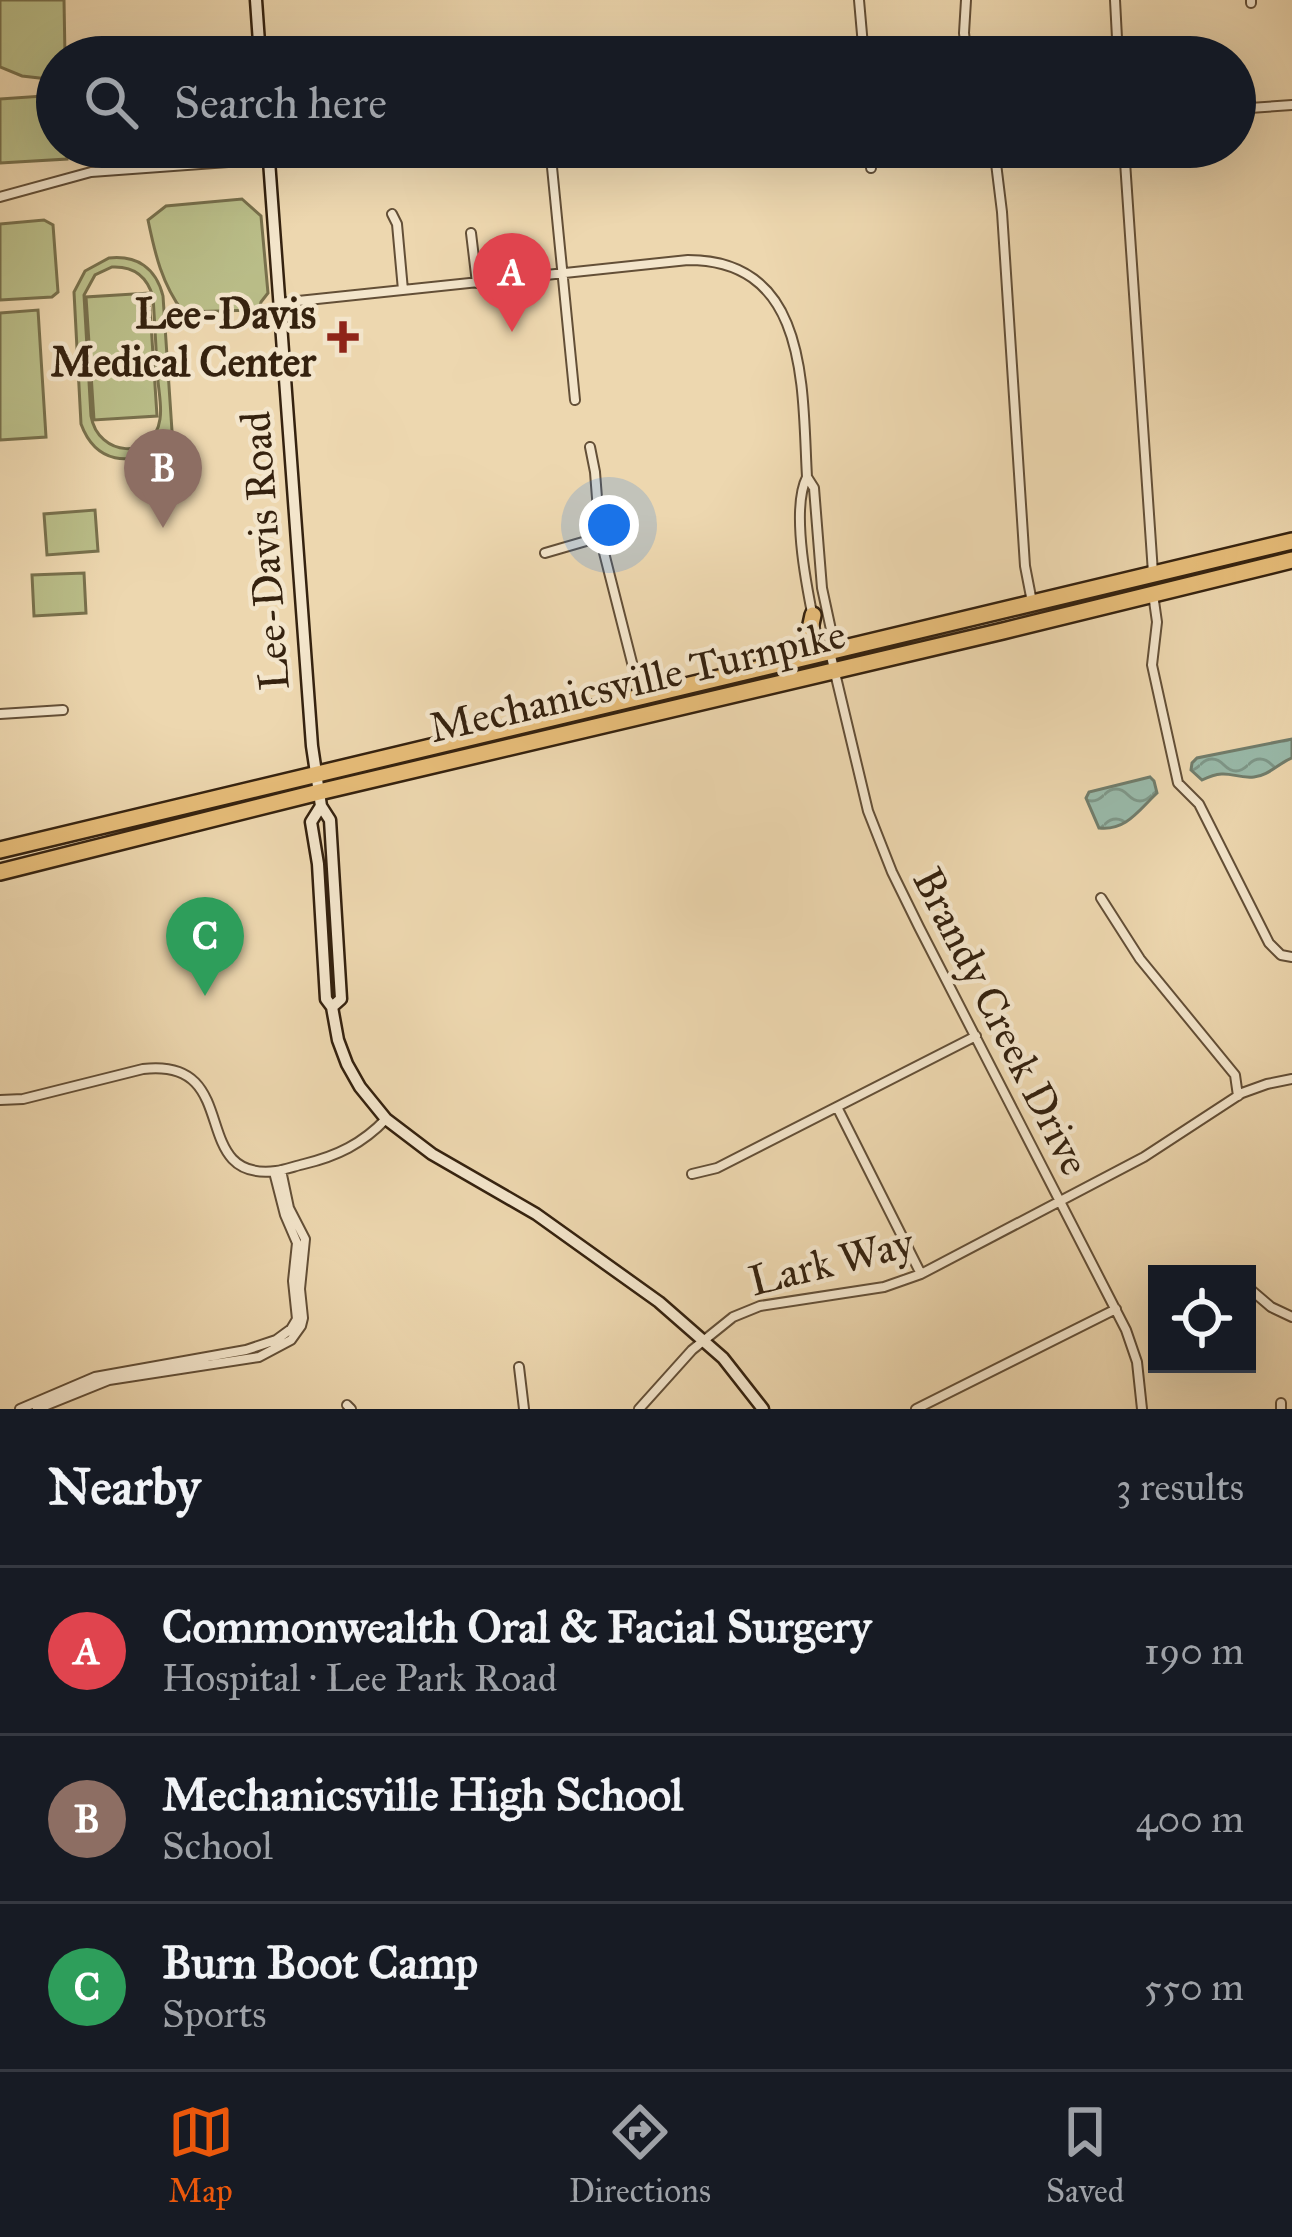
<!DOCTYPE html>
<meta charset="utf-8">
<style>
body{margin:0;font-family:"IM FELL Great Primer",serif;background:#20242c;color:#f1f3f6}
.controls{position:absolute;right:36px;bottom:36px;display:grid;overflow:hidden;border-radius:0px;box-shadow:0 12px 48px #0002}
.controls button{width:108px;height:108px;display:grid;place-items:center;padding:0;border:0;border-bottom:3px solid #363941;background:#171b24;color:#f1f3f6;font:60px sans-serif}
.you{position:absolute;left:609px;top:525px;width:42px;height:42px;margin:-30px;border:9px solid #fff;border-radius:50%;background:#1a73e8;box-shadow:0 0 0 18px #1a73e833}
.badge{display:grid;place-items:center;width:78px;height:78px;border-radius:50%;background:#ea580c;color:#fff;font-size:39px;font-weight:700}
.pin{position:absolute;translate:-50% -99px;filter:drop-shadow(0 3px 6px #0008)}
.pin::after{content:'';position:absolute;top:63px;width:42px;height:36px;background:inherit;clip-path:polygon(0 0,100% 0,50% 100%)}
.list{margin:0;padding:0;list-style:none}
h2{display:flex;justify-content:space-between;align-items:center;height:156px;margin:0;padding:0 48px;font-size:51px}
h2 small{font-size:39px;font-weight:400;color:#9ea1a6}
.list li{display:grid;grid-template-columns:78px 1fr auto;gap:36px;align-items:center;box-sizing:border-box;height:168px;padding:0 48px;border-top:3px solid #363941}
.list b{display:block;font-size:45px;white-space:nowrap}
.list p{margin:0;font-size:39px;white-space:nowrap;color:#9ea1a6}
.list em{font-size:39px;font-style:normal;color:#9ea1a6}
.icon{flex:none;width:66px;height:66px;fill:none;stroke:currentColor;stroke-width:2;stroke-linecap:round;stroke-linejoin:round}
.map{position:relative;flex:none;width:1292px;height:1409px;overflow:hidden}
.search{position:absolute;background:#171b24;box-shadow:0 12px 48px #0002;left:36px;right:36px;top:36px;height:132px;display:flex;align-items:center;gap:30px;box-sizing:border-box;padding:0 42px;border-radius:66px;color:#9ea1a6;font-size:45px}
.sheet{height:660px;background:#171b24}
nav{display:flex;justify-content:space-around;align-items:center;box-sizing:border-box;height:168px;border-top:3px solid #363941;background:#171b24;font-size:33px;color:#9ea1a6}
nav a{display:grid;justify-items:center;gap:6px}
nav .on{color:#ea580c}
.map>svg:first-child{display:block}
.green{fill:#babe89;stroke:#78704c;stroke-width:3;fill-rule:evenodd}
.water{fill:url(#water-waves);stroke:#717d6c;stroke-width:3}
.lines{fill:none;stroke-linecap:round;stroke-linejoin:round}
.street-casing{stroke:#634f37;stroke-width:12}
.secondary-casing{stroke:#35220f;stroke-width:15}
.highway-casing{stroke:#35220f;stroke-width:20}
.street{stroke:#f3e5cb;stroke-width:8}
.secondary{stroke:#f3e5cb;stroke-width:10}
.highway{stroke:#e6bc78;stroke-width:15}
.poi-dot{fill:#8f2418;stroke:#f3e5cb;stroke-width:4.5}
.labels{text-anchor:middle;stroke-width:9;stroke-linejoin:round;paint-order:stroke}
.poi-label{font-size:42px;font-weight:bold;fill:#35220f;stroke:#f3e5cb;text-anchor:end}
.street-label{font-size:42px;fill:#35220f;stroke:#f3e5cb}
</style>
<div class="map">
<svg width="1292" height="1409" viewBox="0 0 1292 1409">
<defs>
<pattern id="water-waves" width="16" height="10" patternUnits="userSpaceOnUse" patternTransform="scale(3)"><rect width="16" height="10" fill="#99baaa"/><path d="M0 5q4-4 8 0t8 0" fill="none" stroke="#7e9789"/></pattern>
</defs>
<rect width="100%" height="100%" fill="#edd7af"/>
<filter id="stains"><feTurbulence type="fractalNoise" baseFrequency=".00167" numOctaves="4"/><feColorMatrix values="0 0 0 0 .2 0 0 0 0 .09 0 0 0 0 .02 0 0 0 .5 -.17"/></filter>
<radialGradient id="worn" r=".72"><stop offset=".6" stop-color="#630" stop-opacity="0"/><stop offset="1" stop-color="#630" stop-opacity=".3"/></radialGradient>
<path class="green" d="M0,0h64l1,57h-8v23l-35,-4 -22,-9z
M57,95v52h10v12l-67,4v-64z
M242,199l19,17 7,77 -7,9 -2,8 -76,2c-21,-28 -28,-58 -35,-92l18,-14z
M44,220l9,5 5,67 -6,5 -52,3v-76z
M109,258c28,-3 47,10 54,38l10,150h-10l-2,-4c-30,28 -66,20 -80,-18l-7,-132 11,-21zM112,267c21,-1 35,9 41,30 2,28 3,56 5,84 1,12 4,26 2,38 -6,42 -62,38 -69,-3l-7,-121 11,-20z
M149,293l8,123 -63,4 -8,-123z
M38,310l8,127 -46,3v-127z
M95,510l3,41 -51,4 -3,-41z
M84,573l2,40 -52,3 -2,-41z"/>
<path class="water" d="M1292,739v19c-13,5 -24,18 -38,19 -22,2 -25,-10 -52,3l-11,-10 1,-7 5,-5z
M1150,777l4,4 3,12c-19,18 -31,38 -58,35l-13,-30 3,-6z"/>
<g class="lines">
<g class="street-casing">
<path id="street" d="M859,0l5,57
M966,0l-2,33 3,24
M1115,0l3,57
M1251,0v3
M1235,109l57,-4
M550,147l25,253
M870,147l1,21
M994,147l8,65 23,354 7,36
M1124,147l29,426
M0,197l91,-25 178,-13
M392,214l5,10 6,66
M471,233l6,50
M279,303l409,-43c122,0 114,130 119,217l7,11 8,100 11,51 -3,13 38,159 24,61 27,55 207,403 11,32 5,47
M590,447l5,25 5,65 40,157
M807,477c-18,34 3,127 11,165l8,7
M545,553l55,-16
M1153,594l4,28 -5,43 26,118 21,21 70,139 12,12 11,2
M0,714l63,-4
M1101,898l39,61 95,116 3,21
M0,1100l23,-1 120,-30c102,-12 43,113 133,102 9,-1 19,-5 28,-7 33,-8 58,-20 82,-45
M837,1107l84,167
M692,1174l25,-6 259,-132
M1250,1289l21,18 21,10
M519,1367l5,42
M347,1405l4,4
M20,1409l75,-32 151,-27 30,-10 15,-11 6,-10 -4,-38 4,-38 -12,-28 -11,-43
M37,1409l72,-29 150,-23 32,-17 10,-14 2,-8 -3,-29 5,-50 -16,-31 -8,-38
M639,1409l53,-59 41,-33 27,-11 124,-19 37,-13 223,-117 98,-64 25,-9 25,-5
M916,1409l200,-100
M1281,1409v-6"/>
</g>
<g class="secondary-casing">
<path id="secondary" d="M256,0l4,57
M268,147l44,599 9,60 9,14 11,179 -9,8
M321,806l-10,16 7,42 8,135 6,8 6,33 9,24 13,23 26,32 46,35 104,60 123,88 64,56 40,51"/>
</g>
<g class="highway-casing">
<path id="highway" d="M790,658l17,-15 6,-28
M0,850l1292,-309
M0,872l319,-80 684,-161 289,-71"/>
</g>
<use href="#street" class="street"/>
<use href="#secondary" class="secondary"/>
<use href="#highway" class="highway"/>
</g>
<path class="poi-dot" d="M337 319h12v12h12v12h-12v12h-12v-12h-12v-12h12z"/>
<g class="labels">
<g class="poi-label">
<text x="316" y="328">Lee-Davis<tspan x="316" dy="48">Medical Center</tspan></text>
</g>
<g class="street-label">
<text transform="translate(264 551) rotate(-94)" y="15">Lee-Davis Road</text>
<text transform="translate(637 680) rotate(-13)" y="15">Mechanicsville Turnpike</text>
<text transform="translate(1002 1021) rotate(63)" y="15">Brandy Creek Drive</text>
<text transform="translate(831 1261) rotate(-14)" y="15">Lark Way</text>
</g>
</g>
<rect width="100%" height="100%" filter="url(#stains)"/>
<rect width="100%" height="100%" fill="url(#worn)"/>
</svg>
<div class="controls">
<button><svg class="icon" aria-label="locate" viewBox="0 0 24 24"><circle cx="12" cy="12" r="6"/><path d="M12 2v4M12 18v4M2 12h4M18 12h4"/></svg></button>
</div>
<div class="you"></div>
<div class="pin badge" style="left:512px;top:332px;background:#e0444e">A</div>
<div class="pin badge" style="left:163px;top:528px;background:#8d6e63">B</div>
<div class="pin badge" style="left:205px;top:996px;background:#2e9e5b">C</div>
<div class="search"><svg class="icon" aria-label="search" viewBox="0 0 24 24"><circle cx="10" cy="10" r="6"/><path d="M15 15l6 6"/></svg>Search here</div>
</div>
<section class="sheet">
<h2>Nearby<small>3 results</small></h2>
<ul class="list">
<li><span class="badge" style="background:#e0444e">A</span><div><b>Commonwealth Oral &amp; Facial Surgery</b><p>Hospital · Lee Park Road</p></div><em>190 m</em></li>
<li><span class="badge" style="background:#8d6e63">B</span><div><b>Mechanicsville High School</b><p>School</p></div><em>400 m</em></li>
<li><span class="badge" style="background:#2e9e5b">C</span><div><b>Burn Boot Camp</b><p>Sports</p></div><em>550 m</em></li>
</ul>
</section>
<nav>
<a class="on"><svg class="icon" aria-label="map" viewBox="0 0 24 24"><path d="M3 6l6-2 6 2 6-2v14l-6 2-6-2-6 2zM9 4v14M15 6v14"/></svg>Map</a>
<a><svg class="icon" aria-label="directions" viewBox="0 0 24 24"><path d="M12 3l9 9-9 9-9-9zM9 14v-3h6M13 9l2 2-2 2"/></svg>Directions</a>
<a><svg class="icon" aria-label="saved" viewBox="0 0 24 24"><path d="M7 4h10v16l-5-4-5 4z"/></svg>Saved</a>
</nav>
